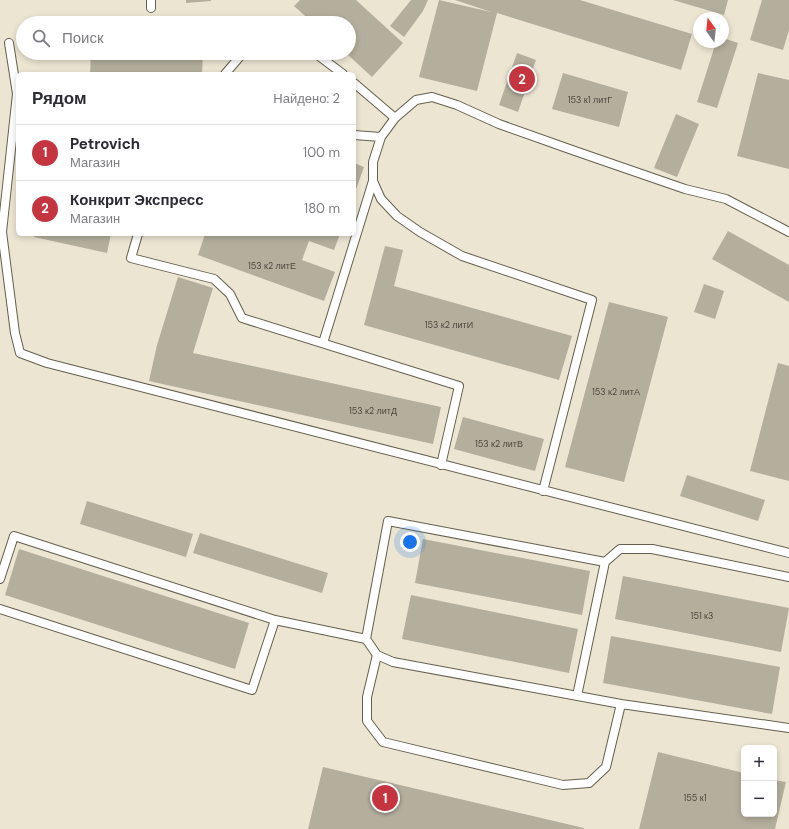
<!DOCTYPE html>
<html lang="ru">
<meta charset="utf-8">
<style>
body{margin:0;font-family:"DM Sans",sans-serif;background:#f7f7f7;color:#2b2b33}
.controls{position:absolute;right:12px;bottom:12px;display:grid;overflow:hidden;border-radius:6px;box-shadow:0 2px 6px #0003}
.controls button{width:36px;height:36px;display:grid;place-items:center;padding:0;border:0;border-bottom:1px solid #e1e1e2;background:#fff;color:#2b2b33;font:20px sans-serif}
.compass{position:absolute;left:693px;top:12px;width:36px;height:36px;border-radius:50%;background:#fff;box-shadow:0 2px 6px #0003;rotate:345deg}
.you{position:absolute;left:410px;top:542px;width:14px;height:14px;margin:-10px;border:3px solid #fff;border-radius:50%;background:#1a73e8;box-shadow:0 0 0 6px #1a73e833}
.badge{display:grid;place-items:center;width:26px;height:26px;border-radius:50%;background:#c5353f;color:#fff;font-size:13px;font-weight:700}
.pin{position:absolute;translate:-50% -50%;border:2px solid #fff;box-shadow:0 1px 4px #0006}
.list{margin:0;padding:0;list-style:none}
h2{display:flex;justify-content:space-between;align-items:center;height:52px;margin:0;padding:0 16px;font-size:17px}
h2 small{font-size:13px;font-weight:400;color:#7c7c81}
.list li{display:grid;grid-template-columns:26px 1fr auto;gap:12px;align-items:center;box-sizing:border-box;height:56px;padding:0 16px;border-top:1px solid #e1e1e2}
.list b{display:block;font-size:15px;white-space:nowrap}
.list p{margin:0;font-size:13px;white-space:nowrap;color:#7c7c81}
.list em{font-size:13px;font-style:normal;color:#7c7c81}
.icon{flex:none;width:22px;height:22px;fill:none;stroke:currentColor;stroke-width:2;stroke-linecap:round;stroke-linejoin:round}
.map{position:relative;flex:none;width:789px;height:829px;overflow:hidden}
.search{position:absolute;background:#fff;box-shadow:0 2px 6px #0003;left:16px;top:16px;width:340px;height:44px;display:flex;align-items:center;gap:10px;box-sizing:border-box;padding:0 14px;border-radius:22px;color:#7c7c81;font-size:15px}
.panel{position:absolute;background:#fff;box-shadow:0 2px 6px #0003;left:16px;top:72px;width:340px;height:164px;border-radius:6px}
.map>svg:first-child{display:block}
.building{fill:#b4ae9c}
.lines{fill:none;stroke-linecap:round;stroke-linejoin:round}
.service-casing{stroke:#645f4e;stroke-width:10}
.service{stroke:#fff;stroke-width:8}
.labels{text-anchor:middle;stroke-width:3.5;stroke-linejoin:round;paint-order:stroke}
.number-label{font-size:9px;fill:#4b483e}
</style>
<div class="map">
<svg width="789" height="829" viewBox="0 0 789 829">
<rect width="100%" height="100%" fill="#ece5d2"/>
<path class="building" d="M186,0h25v1l-25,2z
M300,0h56l47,43 -31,34 -26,-24h3v-30h-36l-19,-17z
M411,0h17l-5,11 -19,26 -14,-11z
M439,0l52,12 -36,-12h125l112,34 -11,36 -184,-57 -20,78 -58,-14z
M673,0h55l-4,15z
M762,0h27v30l-6,20 -33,-10z
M723,38l15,5 -21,65 -20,-6 19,-60h7z
M91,53h112l-1,21h-112z
M517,53l19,7 -18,52 -19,-7z
M563,73l65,19 -9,35 -67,-18z
M758,73l31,7v89l-52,-13z
M676,114l23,10 -22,53 -23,-9z
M354,163l10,4 -10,28z
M728,231l61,34v37l-77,-43z
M35,234h76l-4,19 -73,-16z
M205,234h135l-6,16 -25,-9 -7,19 33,12 -11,29 -126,-46z
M385,246l18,4 -9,36 178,50 -13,44 -195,-55z
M178,277l35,11 -20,65 248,54 -8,37 -284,-63 8,-36z
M704,284l20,7 -9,28 -21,-7z
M609,302l59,15 -44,165 -59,-15z
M778,363l11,3v115l-39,-10z
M463,417l81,22 -9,32 -81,-22z
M687,475l78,25 -7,21 -78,-25z
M87,501l106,33 -7,23 -106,-33z
M200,533l128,40 -6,20 -129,-40z
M423,539l167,32 -8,44 -167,-32z
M19,549l230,74 -14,46 -230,-74z
M623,576l166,32 -8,44 -166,-33z
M411,595l167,34 -9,44 -167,-34z
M611,636l169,31 -8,47 -169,-31z
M658,752l86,21v41h30v-34l12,2 -11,47h-136z
M323,767l261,61v1h-276z"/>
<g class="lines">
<g class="service-casing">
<path id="service" d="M151,8v-8
M9,43l8,51 -15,138 13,101 5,20 27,10 742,190
M315,53l28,21
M225,74l18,-21
M354,83l41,35
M354,135l27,2
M138,234l-7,24 83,21 16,15 12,24 217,68 -18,79
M323,343l50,-162
M543,491l49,-191 -130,-44 -42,-24 -23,-16 -16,-17 -8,-18v-19l8,-25 14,-19 21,-18 16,-3 25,8 42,19 76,27 110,38 41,10 63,33
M605,562l-217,-41 -22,118 11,16 16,7 228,42 168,24
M0,579l14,-43 261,84 -23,70 -252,-81
M275,620l91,19
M377,655l-10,42v24l16,21 180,43 26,-2 17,-16 15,-63
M577,696l28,-134 15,-13h32l137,28"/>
</g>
<use href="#service" class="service"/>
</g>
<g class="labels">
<g class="number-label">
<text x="590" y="103">153 к1 литГ</text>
<text x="272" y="269">153 к2 литЕ</text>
<text x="449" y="328">153 к2 литИ</text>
<text x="616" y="395">153 к2 литА</text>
<text x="373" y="414">153 к2 литД</text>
<text x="499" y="447">153 к2 литВ</text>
<text x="702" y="619">151 к3</text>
<text x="695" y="801">155 к1</text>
</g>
</g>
</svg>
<div class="controls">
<button>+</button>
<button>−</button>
</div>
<svg class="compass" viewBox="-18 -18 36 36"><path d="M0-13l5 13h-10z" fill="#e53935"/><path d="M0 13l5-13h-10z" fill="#7c7c81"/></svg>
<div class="you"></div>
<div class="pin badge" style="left:385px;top:798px">1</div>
<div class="pin badge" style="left:522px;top:79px">2</div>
<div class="search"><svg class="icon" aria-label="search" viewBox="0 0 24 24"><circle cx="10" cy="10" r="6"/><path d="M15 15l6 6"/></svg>Поиск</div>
<section class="panel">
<h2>Рядом<small>Найдено: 2</small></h2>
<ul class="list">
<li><span class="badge">1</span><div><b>Petrovich</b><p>Магазин</p></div><em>100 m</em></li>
<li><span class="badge">2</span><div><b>Конкрит Экспресс</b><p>Магазин</p></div><em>180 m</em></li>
</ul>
</section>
</div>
